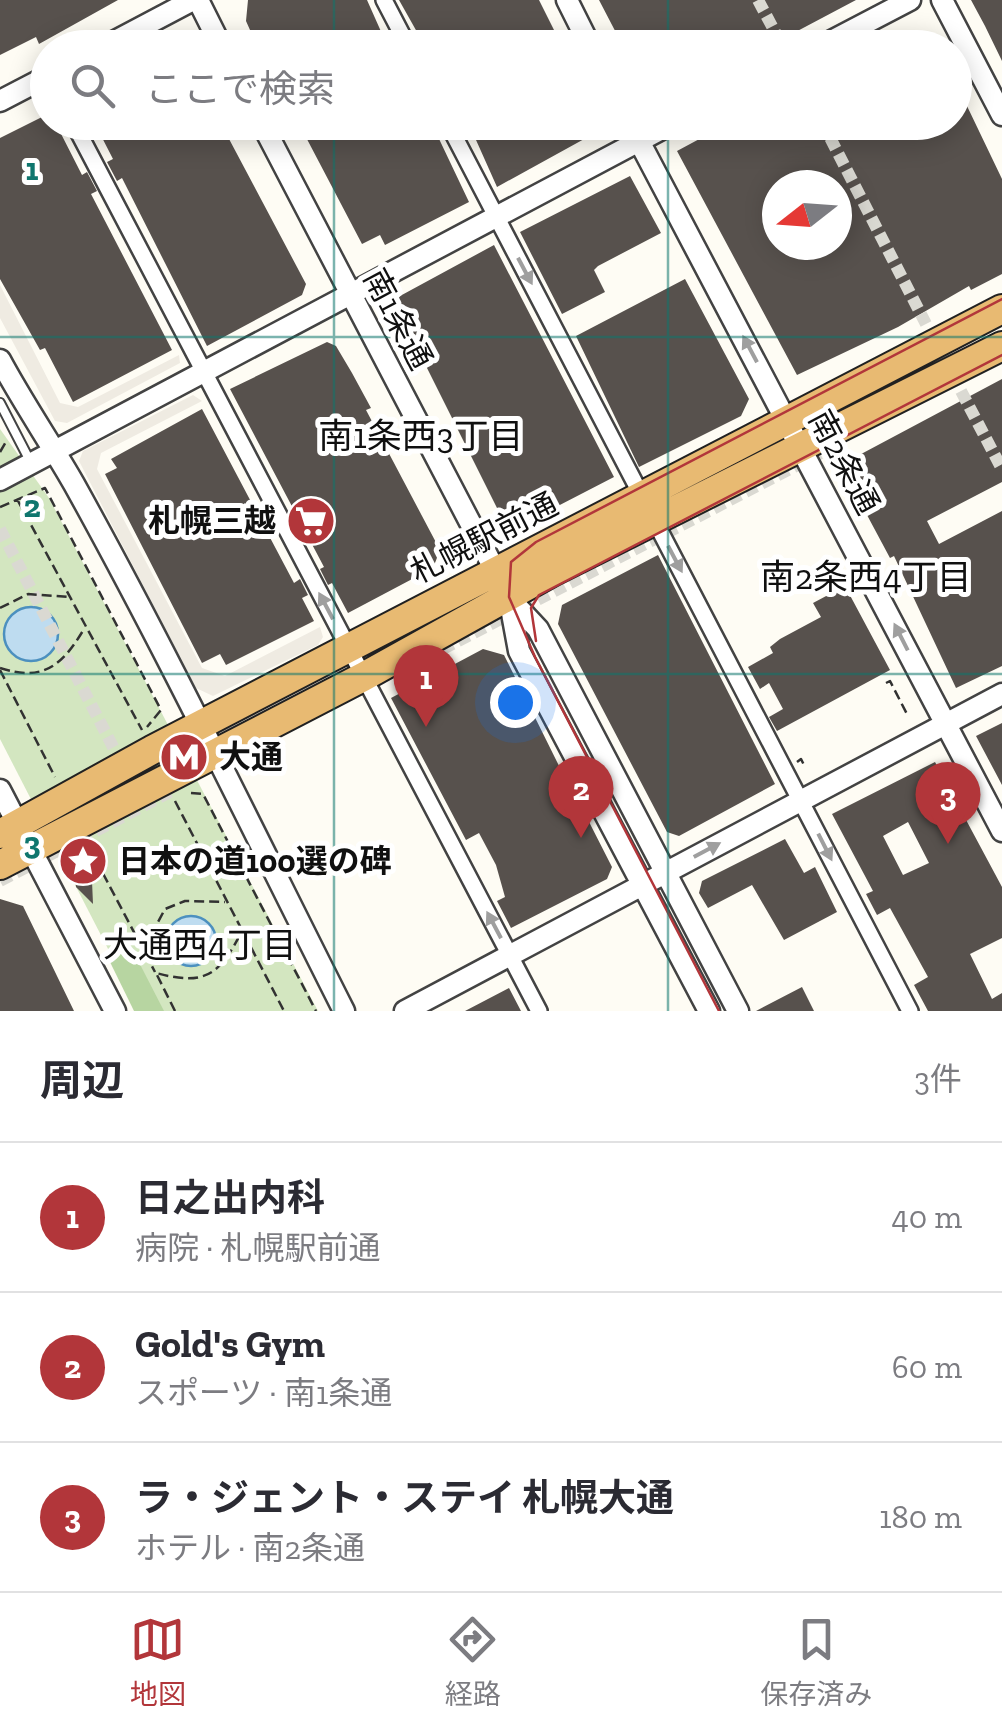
<!DOCTYPE html>
<html lang="ja">
<meta charset="utf-8">
<style>
body{margin:0;font-family:"Zilla Slab","Noto Sans JP",serif;background:#f2f2f3;color:#2b2b33}
.compass{position:absolute;left:762px;top:170px;width:90px;height:90px;border-radius:50%;background:#fff;box-shadow:0 5px 25px #0003;rotate:253deg}
.you{position:absolute;left:515px;top:702px;width:35px;height:35px;margin:-25px;border:8px solid #fff;border-radius:50%;background:#1a73e8;box-shadow:0 0 0 15px #1a73e833}
.badge{display:grid;place-items:center;width:65px;height:65px;border-radius:50%;background:#b2363a;color:#fff;font-size:32px;font-weight:700}
.pin{position:absolute;translate:-50% -82px;filter:drop-shadow(0 2px 5px #0008)}
.pin::after{content:'';position:absolute;top:52px;width:35px;height:30px;background:inherit;clip-path:polygon(0 0,100% 0,50% 100%)}
.list{margin:0;padding:0;list-style:none}
h2{display:flex;justify-content:space-between;align-items:center;height:130px;margin:0;padding:0 40px;font-size:42px}
h2 small{font-size:32px;font-weight:400;color:#7c7c81}
.list li{display:grid;grid-template-columns:65px 1fr auto;gap:30px;align-items:center;box-sizing:border-box;height:150px;padding:0 40px;border-top:2px solid #e1e1e2}
.list b{display:block;font-size:38px;white-space:nowrap}
.list p{margin:0;font-size:32px;white-space:nowrap;color:#7c7c81}
.list em{font-size:32px;font-style:normal;color:#7c7c81}
.icon{flex:none;width:55px;height:55px;fill:none;stroke:currentColor;stroke-width:2;stroke-linecap:round;stroke-linejoin:round}
.map{position:relative;flex:none;width:1002px;height:1011px;overflow:hidden}
.search{position:absolute;background:#fff;box-shadow:0 5px 25px #0003;left:30px;right:30px;top:30px;height:110px;display:flex;align-items:center;gap:25px;box-sizing:border-box;padding:0 35px;border-radius:55px;color:#7c7c81;font-size:38px}
.sheet{height:580px;background:#fff}
nav{display:flex;justify-content:space-around;align-items:center;box-sizing:border-box;height:140px;border-top:2px solid #e1e1e2;background:#fff;font-size:28px;color:#7c7c81}
nav a{display:grid;justify-items:center;gap:5px}
nav .on{color:#b2363a}
.map>svg:first-child{display:block}
.green{fill:#d3e6c0}
.forest{fill:#b7d5a1}
.plaza{fill:#efebe2}
.water{fill:#bedcf0;stroke:#4c90bf;stroke-width:2.5}
.building{fill:#57514d;fill-rule:evenodd}
.lines{fill:none;stroke-linecap:round;stroke-linejoin:round}
.pedestrian-tunnel{stroke:#dad9d2;stroke-width:12;stroke-dasharray:12 6;stroke-linecap:butt}
.service-casing{stroke:#434343;stroke-width:12}
.minor-casing{stroke:#434343;stroke-width:20}
.tertiary-casing{stroke:#434343;stroke-width:25}
.trunk-casing{stroke:#212121;stroke-width:32}
.path{stroke:#323232;stroke-width:2.5;stroke-dasharray:10 5;stroke-linecap:butt}
.service{stroke:#fff;stroke-width:8}
.minor{stroke:#fff;stroke-width:15}
.tertiary{stroke:#fff;stroke-width:20}
.trunk{stroke:#e8ba72;stroke-width:28}
.tram{stroke:#b2363a;stroke-width:2.5}
.oneway{fill:#9f9f9f}
.grid{fill:none;stroke:#0f766e;stroke-width:2.5;stroke-opacity:0.55}
.labels{text-anchor:middle;stroke-width:10;stroke-linejoin:round;paint-order:stroke}
.street-label{font-size:32px;fill:#101010;stroke:#fff}
.poi-label{font-size:32px;font-weight:bold;fill:#101010;stroke:#fff;text-anchor:start}
.neighbourhood-label{font-size:35px;fill:#101010;stroke:#fff}
.grid-label{font-size:32px;text-anchor:middle;font-weight:bold;fill:#0f766e;stroke:#fff;stroke-width:10;stroke-linejoin:round;paint-order:stroke}
</style>
<div class="map">
<svg width="1002" height="1011" viewBox="0 0 1002 1011">
<rect width="100%" height="100%" fill="#fefcf4"/>
<path class="green" d="M0,429l49,69 269,513h-178l-140,-272z"/>
<path class="forest" d="M128,941l36,70h-30l-24,-49z"/>
<path class="plaza" d="M0,285l60,118 18,4 101,-52 1,8 -113,60 -12,-2 -55,-103z
M193,395l9,6 -101,52 -4,16 105,199 23,8 95,-49 3,10 -5,8 -105,51 -17,-8 -117,-227 4,-10z"/>
<path class="water" d="M4 634a27 27 0 1 1 54 0a27 27 0 1 1-54 0Z
M166 941a25 25 0 1 1 50 0a25 25 0 1 1-50 0Z"/>
<path class="building" d="M0,0h118l-79,44 -3,-7 -36,18z
M248,0h119l16,36 -23,12h-102l-12,-27z
M399,0h140l21,42 -10,6h-124z
M599,0h257l-68,36 6,12h-170z
M971,0h31v61l-17,-35z
M967,106l35,73v95l-31,16 -2,-4 -71,41 -101,48 -120,-224 54,-29h180l5,10 19,-10h19v-10zM777,185h60v60h-60z
M48,114v8h7l27,53 5,-3 10,19 -6,3 81,156 -99,52 -28,-54 -5,2 -40,-71v-141z
M94,122h126l86,162 -4,11 -95,51 -85,-168 -5,3 -10,-19 6,-3z
M298,122h133l38,80 -84,43 -5,-10 -18,9z
M468,122h147l-118,65z
M630,176l31,57 -63,33 -4,4 11,22 -43,22 -42,-82z
M494,245l120,232 -89,46 -25,-9 -105,-210 5,-8z
M685,279l64,120 -8,17 -102,51 -63,-131z
M327,342l9,4 16,27 19,35 -5,2 74,140 -7,18 -85,45 -16,-30 -4,2 -8,-16 4,-2 -94,-178z
M1002,379v103l-75,39 12,23 63,-33v155l-46,22 -62,-132 -4,2 -46,-86 4,-11z
M202,409l92,174 6,-4 8,16 -6,3 12,23 -88,44 -6,-11 -18,9 -97,-189 12,-6 -6,-9z
M658,555l117,229 -96,52 -12,-4 -109,-208 4,-19z
M845,586l45,84 -113,61 -8,-14 14,-8 -14,-26 -9,6 -12,-22 25,-14 -3,-6 10,-8 41,-22 -8,-14z
M483,649l21,6 66,133 5,-2 14,28 -3,2 26,51 -5,12 -96,49 -14,-27 8,-4 -9,-32 -17,-32 -13,7 -75,-142z
M1002,723v62l-26,-49z
M935,762l67,125v51l-32,16 22,45 10,-6v18h-74l-14,-26 14,-8 -38,-69 -13,7 -11,-21 7,-3 -41,-77zM908,822l21,41 -26,12 -20,-39z
M785,839l19,34 11,-6 22,45 -53,28 -32,-55 -44,23 -9,-15 3,-12z
M73,858l19,23 1,23 -17,-17z
M0,899l23,7 51,105h-74z
M802,987l12,24h-58z
M509,988l12,23h-56z"/>
<g class="lines">
<path class="pedestrian-tunnel" d="M758,0l24,45
M822,122l104,202
M961,391l41,78
M0,529l138,266
M410,666l430,-223
M0,881l170,-89"/>
<g class="service-casing">
<path id="service" d="M0,403l30,58"/>
</g>
<g class="minor-casing">
<path id="minor" d="M384,0l25,48
M73,122l466,889
M447,122l463,889"/>
</g>
<g class="tertiary-casing">
<path id="tertiary" d="M198,0l24,48
M567,0l24,48
M942,0l60,115
M102,48l91,-48
M818,48l92,-48
M0,101l48,-25
M261,122l248,475 10,54 190,360
M629,122l373,709
M0,360c23,43 50,82 74,124 96,173 181,351 270,527
M0,480l675,-358
M510,599l28,30 200,382
M0,790l115,221
M405,1011l597,-317"/>
</g>
<g class="trunk-casing">
<path id="trunk" d="M0,834l152,-84 850,-441
M0,865l363,-188 189,-105 450,-226"/>
</g>
<path class="path" d="M0,452l7,-12
M17,499l125,231
M0,507l45,-19 116,222 -14,17
M0,608l28,-14 41,3
M0,668c43,14 62,-2 84,-39
M0,670l55,107
M886,683l4,-2 18,35
M797,762l4,-3 4,8
M191,793l12,1 113,217
M175,801l109,210
M89,847l66,125
M144,948l21,-39 20,-8 40,1
M175,1011l-19,-38c49,13 63,3 86,-42"/>
<use href="#service" class="service"/>
<use href="#minor" class="minor"/>
<use href="#tertiary" class="tertiary"/>
<use href="#trunk" class="trunk"/>
<path class="tram" d="M536,641l-5,-33 8,-13 463,-240
M719,1011l-184,-354 -26,-60 2,-35 25,-20 466,-243"/>
</g>
<defs><path id="oneway-solid" d="M-6-.8H1V-3.2L6.5 0L1 3.2V.8H-6Z" transform="scale(2.5)"/></defs>
<g class="oneway">
<use href="#oneway-solid" transform="translate(525 271) rotate(62)"/>
<use href="#oneway-solid" transform="translate(750 349) rotate(-118)"/>
<use href="#oneway-solid" transform="translate(675 559) rotate(62)"/>
<use href="#oneway-solid" transform="translate(326 606) rotate(-118)"/>
<use href="#oneway-solid" transform="translate(901 637) rotate(-117)"/>
<use href="#oneway-solid" transform="translate(825 847) rotate(63)"/>
<use href="#oneway-solid" transform="translate(707 850) rotate(-28)"/>
<use href="#oneway-solid" transform="translate(494 925) rotate(-118)"/>
</g>
<path class="grid" d="M334,0v48M668,0v48M334,122v889M668,122v889M0,337h1002M0,674h1002"/>
<defs>
<g id="supermarket-disc" transform="scale(2.5)"><circle r="9.5" fill="#b2363a" stroke="#fff"/><path d="M-6-5.5h2.5l.6 2H6L4.5 2H-2.5L-4.4-4H-6ZM-1.5 3.2a1.3 1.3 0 1 0 .1 0ZM3 3.2a1.3 1.3 0 1 0 .1 0Z" fill="#fff"/></g>
<g id="metro-disc" transform="scale(2.5)"><circle r="9.5" fill="#b2363a" stroke="#fff"/><path d="M-5.5 5V-5H-3L0 0L3-5H5.5V5H3V-.5L0 4L-3-.5V5Z" fill="#fff"/></g>
<g id="sight-disc" transform="scale(2.5)"><circle r="9.5" fill="#b2363a" stroke="#fff"/><path d="M0-6L1.8-2.2L6-1.7L2.9 1.2L3.7 5.4L0 3.3L-3.7 5.4L-2.9 1.2L-6-1.7L-1.8-2.2Z" fill="#fff"/></g>
</defs>
<g fill-rule="evenodd">
<use href="#supermarket-disc" x="311" y="521"/>
<use href="#metro-disc" x="184" y="757"/>
<use href="#sight-disc" x="83" y="861"/>
</g>
<g class="labels">
<g class="street-label">
<text transform="translate(398 319) rotate(62)" y="11">南1条通</text>
<text transform="translate(844 462) rotate(62)" y="11">南2条通</text>
<text transform="translate(484 538) rotate(-27)" y="11">札幌駅前通</text>
</g>
<g class="poi-label">
<text x="276" y="532" text-anchor="end">札幌三越</text>
<text x="219" y="768">大通</text>
<text x="118" y="872">日本の道100選の碑</text>
</g>
<g class="neighbourhood-label">
<text x="421" y="448">南1条西3丁目</text>
<text x="866" y="589">南2条西4丁目</text>
<text x="200" y="957">大通西4丁目</text>
</g>
</g>
<g class="grid-label">
<text x="32" y="180">1</text>
<text x="32" y="517">2</text>
<text x="32" y="854">3</text>
</g>
</svg>
<svg class="compass" viewBox="-18 -18 36 36"><path d="M0-13l5 13h-10z" fill="#e53935"/><path d="M0 13l5-13h-10z" fill="#7c7c81"/></svg>
<div class="you"></div>
<div class="pin badge" style="left:426px;top:727px">1</div>
<div class="pin badge" style="left:581px;top:838px">2</div>
<div class="pin badge" style="left:948px;top:844px">3</div>
<div class="search"><svg class="icon" aria-label="search" viewBox="0 0 24 24"><circle cx="10" cy="10" r="6"/><path d="M15 15l6 6"/></svg>ここで検索</div>
</div>
<section class="sheet">
<h2>周辺<small>3件</small></h2>
<ul class="list">
<li><span class="badge">1</span><div><b>日之出内科</b><p>病院 · 札幌駅前通</p></div><em>40 m</em></li>
<li><span class="badge">2</span><div><b>Gold's Gym</b><p>スポーツ · 南1条通</p></div><em>60 m</em></li>
<li><span class="badge">3</span><div><b>ラ・ジェント・ステイ 札幌大通</b><p>ホテル · 南2条通</p></div><em>180 m</em></li>
</ul>
</section>
<nav>
<a class="on"><svg class="icon" aria-label="map" viewBox="0 0 24 24"><path d="M3 6l6-2 6 2 6-2v14l-6 2-6-2-6 2zM9 4v14M15 6v14"/></svg>地図</a>
<a><svg class="icon" aria-label="directions" viewBox="0 0 24 24"><path d="M12 3l9 9-9 9-9-9zM9 14v-3h6M13 9l2 2-2 2"/></svg>経路</a>
<a><svg class="icon" aria-label="saved" viewBox="0 0 24 24"><path d="M7 4h10v16l-5-4-5 4z"/></svg>保存済み</a>
</nav>
